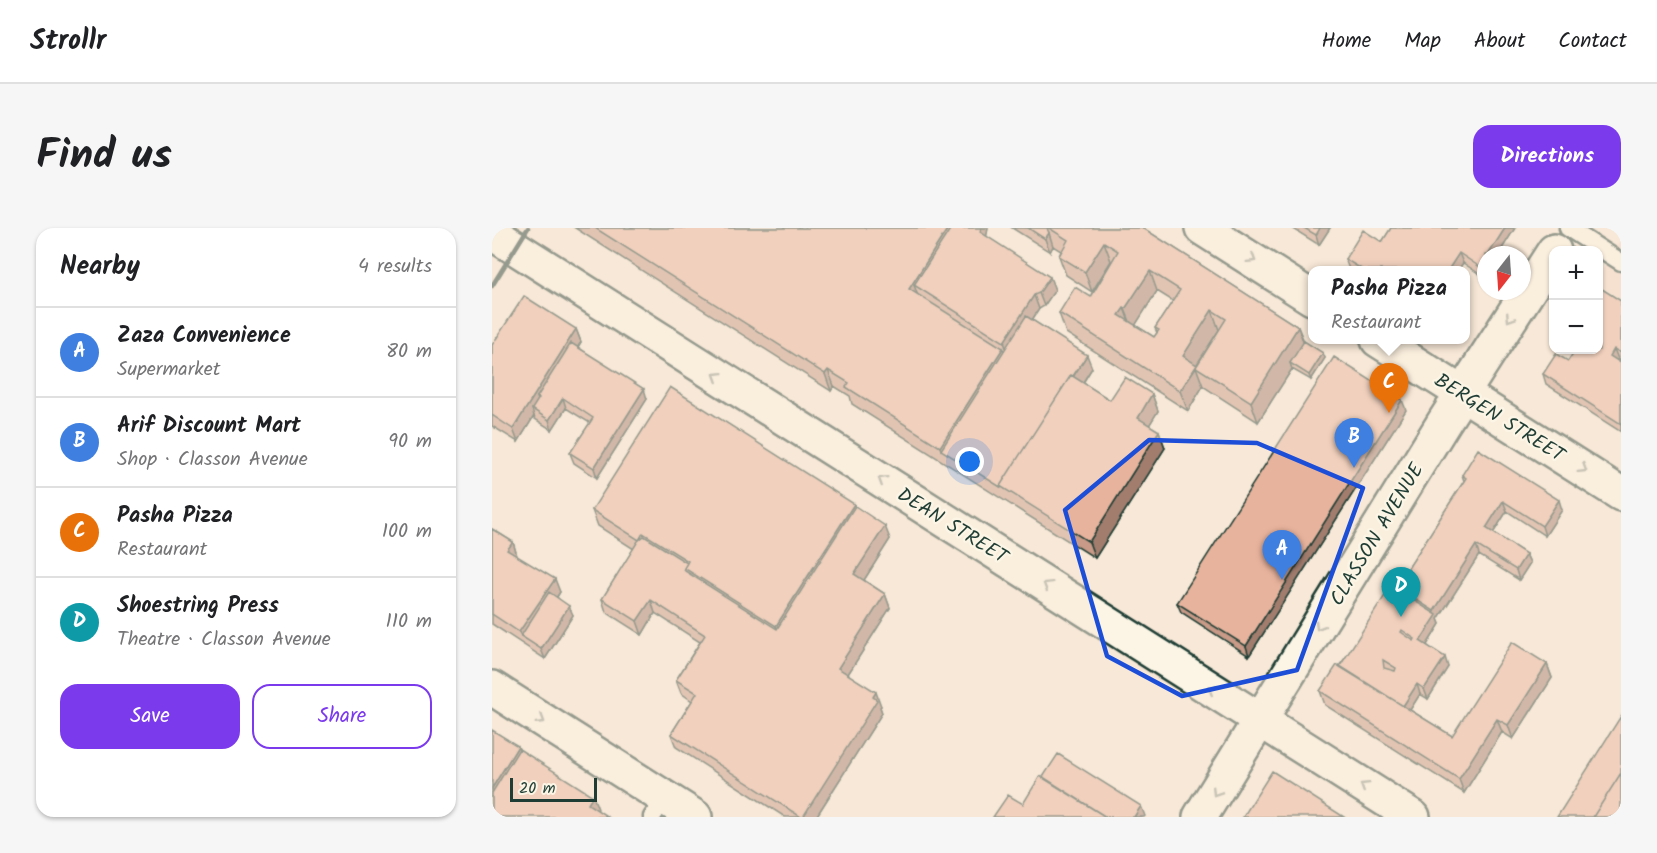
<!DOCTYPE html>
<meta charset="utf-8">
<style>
body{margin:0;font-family:Kalam,sans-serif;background:#f6f6f6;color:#202124}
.controls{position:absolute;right:18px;top:18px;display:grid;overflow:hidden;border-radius:12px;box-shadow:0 2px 4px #0004}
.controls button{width:54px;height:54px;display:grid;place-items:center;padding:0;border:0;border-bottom:2px solid #e0e0e0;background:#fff;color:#202124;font:30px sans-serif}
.compass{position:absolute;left:985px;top:18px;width:54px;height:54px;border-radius:50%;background:#fff;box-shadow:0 2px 4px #0004;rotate:197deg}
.scale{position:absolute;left:18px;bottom:15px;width:87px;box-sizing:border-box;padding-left:6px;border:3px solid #1f3d34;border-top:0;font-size:16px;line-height:21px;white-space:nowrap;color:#1f3d34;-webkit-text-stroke:4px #fcf5e5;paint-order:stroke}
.you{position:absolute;left:478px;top:234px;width:21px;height:21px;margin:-15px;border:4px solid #fff;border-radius:50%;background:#1a73e8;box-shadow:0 0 0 9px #1a73e833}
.badge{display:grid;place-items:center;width:39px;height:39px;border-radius:50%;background:#7c3aed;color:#fff;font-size:20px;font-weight:700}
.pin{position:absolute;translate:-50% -50px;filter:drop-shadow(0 2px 3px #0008)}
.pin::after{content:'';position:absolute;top:32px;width:21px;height:18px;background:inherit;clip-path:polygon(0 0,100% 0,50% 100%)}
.popup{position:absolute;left:816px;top:38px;width:162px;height:78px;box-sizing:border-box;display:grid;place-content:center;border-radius:12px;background:#fff;filter:drop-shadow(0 2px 4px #0005);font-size:20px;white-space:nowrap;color:#757577}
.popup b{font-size:22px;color:#202124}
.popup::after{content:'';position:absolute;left:50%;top:100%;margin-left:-12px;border:12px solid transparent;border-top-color:#fff}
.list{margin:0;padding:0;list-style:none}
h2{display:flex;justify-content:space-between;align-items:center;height:78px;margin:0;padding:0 24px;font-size:26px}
h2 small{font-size:20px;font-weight:400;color:#757577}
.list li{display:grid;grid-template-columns:39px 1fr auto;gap:18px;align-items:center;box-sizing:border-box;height:90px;padding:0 24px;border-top:2px solid #e0e0e0}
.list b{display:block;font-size:22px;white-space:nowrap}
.list p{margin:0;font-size:20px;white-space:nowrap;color:#757577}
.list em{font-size:20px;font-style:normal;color:#757577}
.actions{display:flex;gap:12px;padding:18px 24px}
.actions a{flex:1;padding:14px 0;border:2px solid #7c3aed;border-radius:18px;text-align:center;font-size:21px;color:#7c3aed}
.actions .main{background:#7c3aed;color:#fff}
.map{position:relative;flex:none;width:1129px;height:589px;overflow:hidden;border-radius:18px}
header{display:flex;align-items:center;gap:36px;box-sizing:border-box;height:84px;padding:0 30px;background:#fff;border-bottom:2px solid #e0e0e0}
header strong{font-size:28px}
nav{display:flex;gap:33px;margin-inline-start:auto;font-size:21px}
.intro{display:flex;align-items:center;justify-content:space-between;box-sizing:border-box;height:144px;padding:0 36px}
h1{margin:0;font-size:42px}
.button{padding:15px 27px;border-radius:18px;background:#7c3aed;color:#fff;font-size:21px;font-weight:700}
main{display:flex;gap:36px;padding:0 36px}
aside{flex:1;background:#fff;border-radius:18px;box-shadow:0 2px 4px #0004}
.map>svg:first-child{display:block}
.built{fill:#f3d8c6}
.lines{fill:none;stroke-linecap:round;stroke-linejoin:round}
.service-casing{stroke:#1f3d34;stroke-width:21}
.minor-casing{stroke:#1f3d34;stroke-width:38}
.tertiary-casing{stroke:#1f3d34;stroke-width:38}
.service{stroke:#fcf5e5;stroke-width:16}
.minor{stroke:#fcf5e5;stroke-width:33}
.tertiary{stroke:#fcf5e5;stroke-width:33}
.rail{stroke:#1f3d34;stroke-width:4.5}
.wall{fill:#c89a87;stroke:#1f3d34;stroke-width:1.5;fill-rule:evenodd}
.shaded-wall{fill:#a27d6e;stroke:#1f3d34;stroke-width:1.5}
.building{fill:#e8b39d;stroke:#1f3d34;stroke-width:1.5;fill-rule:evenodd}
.oneway{stroke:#8e998c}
.marked{fill:none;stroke:#1d4ed8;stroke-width:4.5;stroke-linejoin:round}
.labels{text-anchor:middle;stroke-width:5;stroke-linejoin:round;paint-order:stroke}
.street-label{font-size:20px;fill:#1f3d34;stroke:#fcf5e5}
</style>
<header>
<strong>Strollr</strong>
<nav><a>Home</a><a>Map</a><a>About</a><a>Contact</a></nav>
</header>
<div class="intro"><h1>Find us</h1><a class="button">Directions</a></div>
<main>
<aside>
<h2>Nearby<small>4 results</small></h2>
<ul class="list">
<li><span class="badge" style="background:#3f7fe0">A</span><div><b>Zaza Convenience</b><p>Supermarket</p></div><em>80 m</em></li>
<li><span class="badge" style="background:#3f7fe0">B</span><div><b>Arif Discount Mart</b><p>Shop · Classon Avenue</p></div><em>90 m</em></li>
<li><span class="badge" style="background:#e8710a">C</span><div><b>Pasha Pizza</b><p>Restaurant</p></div><em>100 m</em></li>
<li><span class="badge" style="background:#0f9aa8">D</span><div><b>Shoestring Press</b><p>Theatre · Classon Avenue</p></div><em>110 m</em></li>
</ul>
<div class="actions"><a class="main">Save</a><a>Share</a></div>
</aside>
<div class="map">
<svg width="1129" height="589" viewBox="0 0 1129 589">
<rect width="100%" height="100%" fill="#f8e8d7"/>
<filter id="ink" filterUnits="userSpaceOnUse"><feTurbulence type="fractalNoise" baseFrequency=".0167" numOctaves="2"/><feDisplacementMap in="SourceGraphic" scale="12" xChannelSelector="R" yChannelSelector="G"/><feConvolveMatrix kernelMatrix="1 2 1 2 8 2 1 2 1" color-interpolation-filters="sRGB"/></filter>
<g filter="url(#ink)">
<path class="built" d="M1129,13v58l-22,-14 -1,-9z"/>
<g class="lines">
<g class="service-casing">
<path id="service" d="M1076,0l53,34
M160,589l13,-19"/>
</g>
<g class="minor-casing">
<path id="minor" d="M710,0l110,70
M0,5l921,584
M886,112l243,154
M0,460l203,129"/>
</g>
<g class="tertiary-casing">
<path id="tertiary" d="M708,589l244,-395 110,-171"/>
</g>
<use href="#service" class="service"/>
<use href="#minor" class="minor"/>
<use href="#tertiary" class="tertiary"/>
<path class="rail" d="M0,58l36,-58"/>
</g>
<path class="wall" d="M83,0h413l-2,8 69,54 -11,16 -5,3 -7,11 60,48 -9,15 27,17 42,-6 6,17 -9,14 10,6 6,17 -70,110 -243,-154 -2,-8 -16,-10 -3,5z
M520,0h131l155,99 6,14 21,17 -14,22 -19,-11 -34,53 -55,-36 -15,25 -122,-78 -7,-20 32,-16 21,-35 -20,30 -26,-17 -7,-19 2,-5 -8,-5 -3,6zM665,63l16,10 -18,27 2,5 -3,4 -19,-12z
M800,0h38l-11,17z
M899,0h124l-17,27h-12v19l-2,3 -21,-14 -5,7h-107l-2,-1 -4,-10 37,-17z
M1129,73v60l-3,-2 -1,1 4,3v69l-75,-48 -3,-10 25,-13z
M84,101l5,13 -3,5 69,52 -50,79 -23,-15 -4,-10 20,-30 -24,-15 -14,22 -17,-11 -1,-3 -16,26 -26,-16v-81z
M914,182l-157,246 -68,-44 -4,-9z
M970,247l100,35 -17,26 -38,-25 -14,22 33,21 4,9 -11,17 -40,-25 -41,64 2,5 -13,21 21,22 -20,32 -8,-5 -10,16 42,26 95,-72 5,14 -39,61 -11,-7 -38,61 -139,-88 -5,-14 77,-101 -1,-3 68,-106z
M362,276l1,2 35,33 -26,41 21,14 5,14 -42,66 33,32 -1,1 2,6 -66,104h-31l-109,-70 -5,-13 21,-33 -11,-8 -5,-13 24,-38 -45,-29 -13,22 -36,-23 -4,-13 32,-50 -36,-23 -6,-16z
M0,301l21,13 4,14 43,36 -3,5 16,18 -28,44 -53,-35z"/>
<path class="shaded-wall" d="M456,0h16l-50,57 5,14 -10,-10z
M489,0h7l-3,18 -5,-14z
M828,0h10l-11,17 -3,-10z
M1013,0h10l-17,27h-10z
M557,5l4,13 -3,6 -5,-13z
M612,14l7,19 -19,31 -7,-20z
M967,25l4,10 -5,7h-10z
M994,30v16l-2,3 -4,-10z
M658,43l7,20 -24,38 -8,-20z
M558,49l5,13 -11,16 -5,-13z
M542,67l5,14 -30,47 -5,-14z
M974,67l4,10 -4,7z
M632,80l7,19 -12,-12z
M720,82l7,20 -29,45 -7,-19z
M806,99l7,20 -15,16 2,6 -34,53 -7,-20z
M84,101l5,13 -40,63 -2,-7 -2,-1 3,9 -8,3 2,7 -16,26 -5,-13z
M511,120l6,17 -68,85 -1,-3z
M1122,121l4,10 -5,7 -3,-10z
M831,125l2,5 -14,22 -2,-5z
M595,127l5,13 -80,125 -9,-6z
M704,139l7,19 -15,25 -8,-20z
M336,142l6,16 -3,5 -6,-17z
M152,161l3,10 -50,79 -3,-10z
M660,166l6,17 -14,23 -6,-16z
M71,170l3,10 -14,22 -3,-10z
M910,172l4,10 -157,246 -3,-10z
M667,203l6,17 -70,110 -6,-16z
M1067,272l3,10 -17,26 -3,-10z
M1011,273l4,10 -17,27 -4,-10z
M362,276l6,16 -78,123 -6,-17z
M393,298l5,13 -31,49 -5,-14z
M21,314l4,14 -5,8 -5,-14z
M984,317l3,10 -41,64 2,5 -17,27 -3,-10 16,-25 -2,-5z
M1034,326l4,9 -11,17 -3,-10z
M63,351l5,13 -32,48 -7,-4 -2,-4z
M393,366l5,14 -47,74 -5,-14z
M159,372l4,13 -13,22 -5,-14z
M77,378l4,9 -28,44 -4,-10z
M953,429l3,10 -20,32 -4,-10z
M1055,436l5,14 -39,61 -5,-14z
M925,456l3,10 -15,24 -3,-10z
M384,464l5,14 -1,1 2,6 -66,104h-13z
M1005,491l5,13 -38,61 -5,-14z
M26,518l6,17 -32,51v-26z
M101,568l5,13 -5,8 -5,-13z
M649,578l4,10 -1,1h-10z"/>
<path class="building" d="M103,0h353l-39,61 94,59 -63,99 -94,-60 3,-4 -21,-13 -3,4z
M459,0h30l-1,4 70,45 -11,16 -5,2 -30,47 -90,-57z
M536,0h19l2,5 -4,6z
M557,0h94l155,99 -47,75 -55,-35 30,-48 -14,-9 -29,46 14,9 -17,26 -121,-78 16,-26 16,10 27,-46 -14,-9 -19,30 -26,-16 9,-16zM658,43l30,19 -25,38 4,2 -5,7 -35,-22 5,-7 1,1z
M812,0h16l-4,7z
M899,0h114l-17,27h-2v3l-6,9 -21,-14 -11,17h-85l-18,-11 18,-29 19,12z
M1107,59l22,14v52l-7,-4 -4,7 11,7v61l-78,-50 13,-20 12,7 7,-11h24z
M32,68l52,33 -63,100 -21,-14v-70z
M534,88l61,39 -14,21 -2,-1 -71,111 2,2 -61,-38z
M812,113l19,12 -14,22 -19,-12z
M79,115l73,46 -50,79 -24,-15 23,-35 -30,-20 -14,22 -17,-11 7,-11 -2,-1z
M842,129l68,43 -156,246 -69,-43z
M579,147l39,25 15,-23 27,17 -14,24 21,13 -70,111 -89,-56z
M178,159l184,117 -78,122 -92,-58 4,-7 -45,-28 -4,7 -47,-30z
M986,221l81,51 -17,26 -39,-25 -17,27 40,26 -10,16 -40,-25 -42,66 -38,-24 70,-109 -4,-3z
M363,278l30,20 -31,48 31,20 -47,74 38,24 -3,5 4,3 -74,117h-2l-130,-83 26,-41 -21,-13 29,-45 -54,-35 -14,21 -35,-22 36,-58 6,-5 43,27 -3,5 1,3 92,58z
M0,301l21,13 -6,8 48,29 -36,53 -27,-18z
M899,358l46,29 -17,26 25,16 -21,32 -7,-5 -14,22 -63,-40zM910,402l13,9 -1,2 -13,-9zM891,432l13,8 -1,3 -11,-3z
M57,364l20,14 -28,43 -20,-13z
M1020,414l35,22 -39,61 -11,-6 -38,60 -139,-88 17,-26 115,71z
M1129,488v57l-28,44h-36z
M0,502l26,16 -26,42z
M27,521l74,47 -5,8 20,13h-116v-24z
M566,526l83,52 -7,11h-28l-63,-40z
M780,543l72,46h-101z
M1129,545v44h-28z
M548,548l66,41h-113l15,-22 15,9z"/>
<defs><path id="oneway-chevron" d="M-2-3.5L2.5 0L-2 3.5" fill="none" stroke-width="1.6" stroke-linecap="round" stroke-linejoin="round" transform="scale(1.5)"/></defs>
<g class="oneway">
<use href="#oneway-chevron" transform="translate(760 31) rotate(32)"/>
<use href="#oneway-chevron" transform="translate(1018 90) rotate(123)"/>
<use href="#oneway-chevron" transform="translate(225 148) rotate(-148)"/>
<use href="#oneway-chevron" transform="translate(1091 241) rotate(32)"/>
<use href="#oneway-chevron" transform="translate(390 252) rotate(-148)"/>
<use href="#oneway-chevron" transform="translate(555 357) rotate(-148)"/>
<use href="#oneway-chevron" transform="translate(827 398) rotate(121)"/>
<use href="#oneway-chevron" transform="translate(720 461) rotate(-148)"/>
<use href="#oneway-chevron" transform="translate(49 492) rotate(32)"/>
<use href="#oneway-chevron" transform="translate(872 558) rotate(-148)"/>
<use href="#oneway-chevron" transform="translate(724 564) rotate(123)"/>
</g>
</g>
<path d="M0 0H1129V589H0ZM657,212l108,3 106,45 -66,182 -115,26 -75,-40 -42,-146z" fill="#f8e8d7" fill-opacity=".55" fill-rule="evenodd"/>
<path class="marked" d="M657,212l108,3 106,45 -66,182 -115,26 -75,-40 -42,-146z"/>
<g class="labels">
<g class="street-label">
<text transform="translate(1008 189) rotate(32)" y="7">BERGEN STREET</text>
<text transform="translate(461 297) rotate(32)" y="7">DEAN STREET</text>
<text transform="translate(884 306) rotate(-59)" y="7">CLASSON AVENUE</text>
</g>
</g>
</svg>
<div class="controls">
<button>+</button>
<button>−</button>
</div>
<svg class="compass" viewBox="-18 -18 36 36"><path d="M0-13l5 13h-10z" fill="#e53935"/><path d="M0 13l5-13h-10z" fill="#757577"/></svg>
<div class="scale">20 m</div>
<div class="you"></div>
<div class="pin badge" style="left:790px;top:352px;background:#3f7fe0">A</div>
<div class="pin badge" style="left:862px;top:240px;background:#3f7fe0">B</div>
<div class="pin badge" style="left:897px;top:185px;background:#e8710a">C</div>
<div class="popup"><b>Pasha Pizza</b>Restaurant</div>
<div class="pin badge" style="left:909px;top:389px;background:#0f9aa8">D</div>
</div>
</main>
